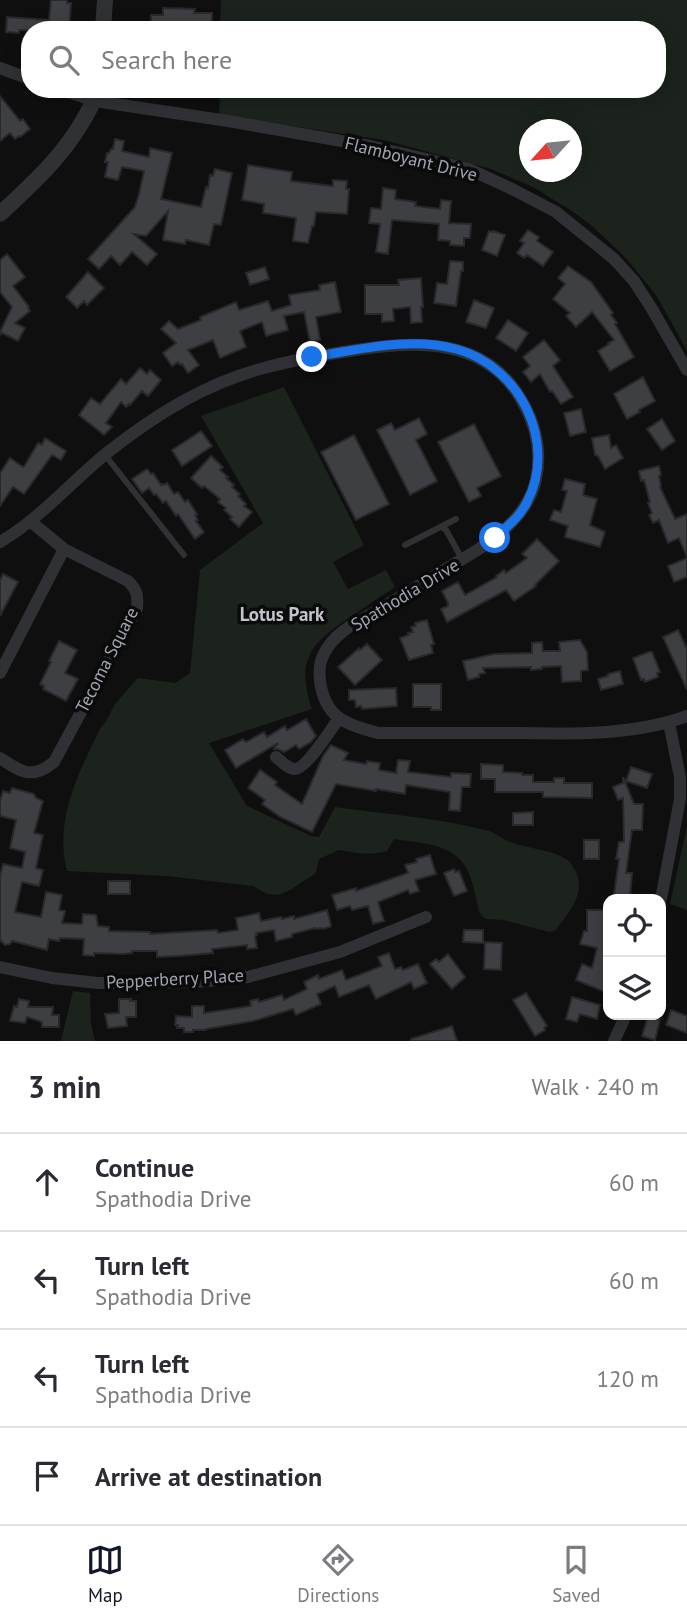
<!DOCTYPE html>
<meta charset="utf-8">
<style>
body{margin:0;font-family:"PT Sans",sans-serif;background:#f2f2f3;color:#2b2b33}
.controls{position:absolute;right:21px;bottom:21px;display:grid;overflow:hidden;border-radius:14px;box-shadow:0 4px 18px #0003}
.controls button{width:63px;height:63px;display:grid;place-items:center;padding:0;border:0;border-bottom:2px solid #e1e1e2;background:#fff;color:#2b2b33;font:35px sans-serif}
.compass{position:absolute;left:519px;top:119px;width:63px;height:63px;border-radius:50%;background:#fff;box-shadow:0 4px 18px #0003;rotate:243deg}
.stop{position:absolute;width:21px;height:21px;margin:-16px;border:5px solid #1a73e8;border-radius:50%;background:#fff}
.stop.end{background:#1a73e8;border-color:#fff;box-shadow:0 2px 7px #0008}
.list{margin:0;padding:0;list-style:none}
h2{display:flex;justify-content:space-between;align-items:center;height:91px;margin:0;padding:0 28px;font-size:30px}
h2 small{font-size:23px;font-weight:400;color:#7c7c81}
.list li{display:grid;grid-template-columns:46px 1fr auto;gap:21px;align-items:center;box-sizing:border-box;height:98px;padding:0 28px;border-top:2px solid #e1e1e2}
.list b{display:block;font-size:26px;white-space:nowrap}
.list p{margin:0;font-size:23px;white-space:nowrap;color:#7c7c81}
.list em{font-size:23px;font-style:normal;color:#7c7c81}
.icon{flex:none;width:38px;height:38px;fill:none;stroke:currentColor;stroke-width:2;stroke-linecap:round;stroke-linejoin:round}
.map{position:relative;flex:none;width:687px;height:1041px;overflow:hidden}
.search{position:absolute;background:#fff;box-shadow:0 4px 18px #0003;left:21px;right:21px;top:21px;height:77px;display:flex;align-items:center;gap:18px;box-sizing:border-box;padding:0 24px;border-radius:28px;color:#7c7c81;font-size:26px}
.sheet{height:483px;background:#fff}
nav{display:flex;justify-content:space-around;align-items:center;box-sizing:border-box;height:98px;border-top:2px solid #e1e1e2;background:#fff;font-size:19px;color:#7c7c81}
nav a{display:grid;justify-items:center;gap:4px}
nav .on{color:#111827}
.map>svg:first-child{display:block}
.green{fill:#1c231c;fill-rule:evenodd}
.building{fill:#3e3f43;stroke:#29292c;stroke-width:2}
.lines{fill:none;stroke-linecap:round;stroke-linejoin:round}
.service{stroke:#303135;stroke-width:6}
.minor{stroke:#303135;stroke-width:12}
.tertiary{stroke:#303135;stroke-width:16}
.route{stroke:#1a73e8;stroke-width:9}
.labels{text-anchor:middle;stroke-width:7;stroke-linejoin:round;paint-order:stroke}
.street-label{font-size:18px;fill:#a0a6b1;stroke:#0a0a0b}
.neighbourhood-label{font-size:19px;font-weight:bold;fill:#c1c4cd;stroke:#0a0a0b}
</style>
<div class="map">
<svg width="687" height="1041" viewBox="0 0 687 1041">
<rect width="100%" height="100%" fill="#0f0f10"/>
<path class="green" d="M221,0h466v351l-19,-35 -12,-21 -30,-37 -35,-33 -19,-14 -39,-24 -42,-18 -107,-29 -165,-25 1,-26h437v-59h-437zM530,130h42v42h-42z
M284,387l80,158 -31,17 15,27 38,-19 9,17c-15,10 -31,20 -46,31 -40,26 -53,43 -37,91l-103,34 38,63 64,30 8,1 16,-30c51,7 104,11 154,24 8,3 15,9 24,12 15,6 49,7 59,22 18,25 -3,47 -17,66l-6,1 -46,-12 -17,-1 -4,-3 -3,-5c-3,-12 -5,-25 -10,-37 -11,-31 -49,-31 -75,-35l-7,12c-17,5 -31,2 -48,-1l-20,9 -3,14 -26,17 -11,5 -12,-1 -14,-8 -86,-10 -100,-5c-13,-52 11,-97 33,-142l6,-8 9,-17 23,-26 37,5 15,-10 10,-103 63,-47 -62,-107z
M687,826v84l-17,-6z
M73,991l17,2 1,31 4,17h-34z"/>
<path class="building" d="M51,0h16v3h4l-2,27h-50v3l-13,-1 1,-15 42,3z
M163,8l32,1 -1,4h18v11h-6v6l-55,-1v-14h12z
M0,96l20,25 3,-2 7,10 -10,8 -1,-1 -4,3 -5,-6 -10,8z
M115,139l9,2 -2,10 27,6 1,-9 22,5 -11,46 40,8 5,-20 2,1 2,-13 3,1 2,-7 17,4 -11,52 -7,-1 -5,21 -23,-5 -1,4 -22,-4 5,-29 -22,25 -12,-2 23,20 -10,11 -15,-13 -12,13 -9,-9 -12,13 -11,-10 47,-52 4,-13 5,-23 -22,-4 -4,13 -13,-3 3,-15h-3l2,-9h2l2,-4h2z
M248,165l44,7 -1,9 42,5v-6l14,1 -1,8h3l-2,25 -31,-2 -2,14h-2l-4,17 -15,-2 3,-23 -33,-5 1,-9 -22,-4z
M383,188l13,2 -1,9 21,3 -1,4 25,3 1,-9 10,1 -2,22 22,1 -1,14h-6v8l-14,-1v-4l-12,-1 1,-16 -47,-4 -4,34 -12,-2 4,-28 -11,-1 2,-15 10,1z
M528,230l11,7 -2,4 16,11 -10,14 -16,-11 -3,3 -7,-5 7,-10 -4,-2z
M489,231l4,1v-1l12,4 -8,21 -15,-6z
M7,254l18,23 -12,9 16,21 -1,1 2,3 -15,12 10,5 -7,13 -16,-8 -2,2v-3l12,-25 -12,-15v-32z
M450,261l13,1v9h-2l-5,35 -22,-3 3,-20 10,1z
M568,266l23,16 10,14 12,17 -2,2 6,8 -2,1 19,33 -24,14 -12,-20 11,-7 -1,-1 6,-3 -22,-28 -16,15 -10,-11 4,-3 -17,-14 12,-15 -7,-6z
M265,267l4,12 -19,6 -4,-12z
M88,272l16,16 -17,17 -3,-4 -7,7 -11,-11z
M421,278l2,29h-2l1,15 -11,1 -1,-16 -17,2 1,12 -12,1v-8h-17v-29h34l-1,-5z
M335,282l6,30 -25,5 4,23 -10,2 -6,-30 -20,4 4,14 -22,6 -4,-14 -22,9 6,16 -26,11 -7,-18 -25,10 11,15 -11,8 -6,-9 -2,1 -2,-3 -6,4 -9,-13 13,-10 -15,-14 8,-8 9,8 23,-9 -1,-3 36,-15 3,8 29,-9 4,10 19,-6 -2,-10 31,-5 -1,-5z
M474,300l20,8 -8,20 -20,-6z
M508,320l20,13 -12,18 -20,-13z
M544,340l16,20 -7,6 20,31 -12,7 -9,-13 -2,1 -10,-18 -9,8 -8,-10 7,-6 -7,-9z
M140,368l7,6 3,-4 11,10 -13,16 -6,-5 -12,14 -1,-1 -3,3 -5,-5 -15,21 6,4 -8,8 -25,-20 12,-17 9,6 21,-25 5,5z
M643,377l12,24 -16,9 1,2 -13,7 -13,-25z
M581,409l5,23 -16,4 -6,-23z
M419,418l8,16 -11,6 21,41 -27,14 -33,-65 14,-7 4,7z
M662,419l13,22 -13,9 -15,-21z
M474,424l27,52 -24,12 4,8 -12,6 -31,-60z
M201,431l11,15 -30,20 -10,-16z
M354,435l35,69 -33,16 -35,-68z
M609,435l2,13 5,-3 7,13 -18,11 -7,-13 -3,-1 -3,-17z
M45,438l21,13 -5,9 -9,-5 -28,39 -11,-7 -13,19v-33l10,-15 13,9 2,-2 13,-22 4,2z
M211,456l12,11 -3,3 8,7 -2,1 8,7 -2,2 8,7 -2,2 8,8 -2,2 8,6 -13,15 -9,-8 2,-2 -8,-7 2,-2 -8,-6 2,-3 -16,-13 -2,2 -11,-10z
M659,466l2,9 -2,1 2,10 -1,1 15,32 12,-5v43l-8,-19 -11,5 -9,-23 -6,3 -4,-8 3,-2 -4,-10 2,-1 -6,-22 -3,1 -2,-10z
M147,469l4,5 2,-1 8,12 2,-1 1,1 3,-2 7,11 4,-2 7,10 3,-2 9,14 -2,1 3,5 -2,1 8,11 -9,7 -17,-25 -2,2 -10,-15 -3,2 -7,-9 -2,1 -5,-7 -7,5 -10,-14z
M565,479l20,5 -2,11 14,4 -7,26 15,7 -5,15 -35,-10 3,-11 -18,-6 4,-10 7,2 6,-21 -5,-1z
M537,539l22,22 -24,24 1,1 -22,15 -8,-11 -59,32 -6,-13 7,-3v-3l-6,-12 16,-9 7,13 32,-18 -1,-1 8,-6 2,3 21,-15 -5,-4z
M687,558v19l-13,5 -6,-16z
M3,574l15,8 -18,34v-36z
M427,620l7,24 -3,1 2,8 -24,7 -9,-22 9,-3 -1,-2 5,-1 -2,-5 5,-1 -1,-3z
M678,630l9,19v41l-24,-53z
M580,640l7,12 1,18 -7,1v10l-19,1 -1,-16 -19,1v2l-11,1v-3l-48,1 2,5 -6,1v3l-11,3 -5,-19 31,-7 38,-1v-10l10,-1 1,9h17l-1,-9z
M59,641l18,9 -12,23 13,6 -12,22 -23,-12 1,-3 -4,-2 11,-22 -2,-1z
M367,644l15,16 -27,25 -17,-18 21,-19 1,2z
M649,652h3l8,20 -3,1 1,4 -13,5 -1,-3 -3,1 -8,-22z
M620,671l3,13 -22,6 -3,-11 10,-3v-2z
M413,684h28v26h-10v-3h-18z
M396,688l1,18 -35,3 -1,-3 -5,1 -1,-7h-6v-10z
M306,719l10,17 -5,6 -12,7 -3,-4 -12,7 -6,-3h-4l4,-6 -42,25 -11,-18 18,-11 3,3 18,-10 3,5 18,-11 2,4z
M331,745l17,8 -4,7 22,4 1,-3 13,2 -1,7 17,3 2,-13 12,1 -2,11 43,5v-4l20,1 -1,13h-8l-2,24 -11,-1 1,-18 -44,-7 -1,9 -29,-5v2l-40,-7 -24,48 -32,-15 -18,-13 3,-4 -17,-12 12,-18 17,12 -2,3 27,19 21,-48z
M481,764l22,1v7l19,1v2h11v7h21v-4h10v5h28v15l-49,-1v-5h-48v-13h-14z
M631,767l21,7 -5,14 -21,-7z
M623,777l11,27h9l-1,26h-10l-6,43h6l-2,24 -16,-2 5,-36h-3l3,-17h5l-1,-44 -5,2 -5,-13 10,-4z
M12,788l22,6 2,4 7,3 -9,32 9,2 -7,33 7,2 -4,16 -17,-4 -7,30 26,5 5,-25 16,3 -3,15 6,1 -3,12 20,1 1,-10 13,1 2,11 11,1v4l41,1v2l67,-4 1,3 20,-3 -2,-12 23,-5 2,8 20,-4 1,2 12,-3v3l33,-9 4,15 -1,2 -8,2 -1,-1 -5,1 -1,-1 -23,6v3l-16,4 -2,-11 -18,3 1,2 -2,1 2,12 -10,1v-4l-35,4 1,4 -35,3 -21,1v-6h-25v2l-9,1 -29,-1v3l-11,-1 1,-16 -24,-1 -1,3 -10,-2 -2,11 -35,-9 -2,3 -5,1 -5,-5v-64l3,-12 19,4 3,-16 -15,-4 6,-28 -16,-4v-15l3,-10 7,2z
M533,812v13h-20v-12z
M584,840h15v19h-15z
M430,855l6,19 -21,6 4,11 -9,3 -2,-4 -30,12 6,19 -11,3 -5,-18 -16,4 -2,-4 -13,4 -5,-15 24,-7v3l52,-18 -3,-8 12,-3 -1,-3z
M454,869l1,3 4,-1 8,20 -13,5 -10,-23z
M108,881h22v13h-22z
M587,910h21v73l-3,9 -29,-12 6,-16 10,4 5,-20 -17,-4 4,-13h3z
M464,930h19v13l-20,-1z
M485,942l17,1 -1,27 -17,-1z
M389,953l6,16 6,-2 2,3 15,-6 9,19 -13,6 -3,-7 -35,17 -7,-14 -30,12 -4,-11 -18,8 4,10 -25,11 -3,-6 -40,12 -47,8v1h-13v2h-9v-4h-7l1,-3h-3l1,-9 16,1v-11h12v7l47,-7 -1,-5 8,-2 1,3 23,-7 2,5 23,-11 -3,-7 14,-7 1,4 23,-9 4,10 36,-14 -4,-9z
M448,954l17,23 -13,12 -22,-25 6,-5 3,3z
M526,993l21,33 -3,2 1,2 -10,6 -22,-36z
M572,997l28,8 -3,14 -17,-5 -3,8 -11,-3z
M19,999l10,2 -1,6h25l-1,8h7v12h-17v-5l-15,-5 -2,6 -15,-2 4,-15 3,1z
M119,999h12l-1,2h6v16h-10l1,9 -19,2 -3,-14 14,-1z
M671,1010l16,6v17l-21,-8z
M648,1016l12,4 -5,20 -13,-4z
M452,1026l5,15h-46v-2z"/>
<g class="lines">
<path class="service" d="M105,455l79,100
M441,527l5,3 16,29
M405,545l51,-26"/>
<path class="minor" d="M0,68l30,11
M60,89l35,12 133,20 142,25 99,23 45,21 42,22 58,47 20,22 18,28 35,61
M0,542c41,-24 72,-61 108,-90 47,-37 98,-69 156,-84 28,-8 56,-12 85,-17 64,-10 136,-16 173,50 14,24 20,50 14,78 -3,15 -12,31 -23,42 -18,20 -43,34 -66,47 -24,15 -49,30 -74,45 -18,10 -40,21 -49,41 -5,8 -5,17 -4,26 4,37 26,45 58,53 45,0 90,0 134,0 57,1 121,3 175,-17
M0,673l64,-124
M276,757c5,4 12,12 19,12 11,0 37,-41 44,-51
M0,758c21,14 32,22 54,4l83,-154c1,-13 0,-18 -9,-27l-64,-32 -34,-28
M661,899l19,-100v-22l-11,-54
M0,967l52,11 46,5 98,-1 52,-5 92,-25 86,-35
M614,1041l12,-26"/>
<path class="tertiary" d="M103,30l2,-30
M0,214c30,-28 60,-55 81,-90 7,-12 13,-21 15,-35"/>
</g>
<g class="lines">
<path class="route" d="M312,357c46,-7 97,-21 144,-8 64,17 102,94 71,153 -7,15 -21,25 -32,36"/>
</g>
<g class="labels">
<g class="street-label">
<text transform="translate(411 159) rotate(14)" y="6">Flamboyant Drive</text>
<text transform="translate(405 595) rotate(-31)" y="6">Spathodia Drive</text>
<text transform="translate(107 660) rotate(-63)" y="6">Tecoma Square</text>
<text transform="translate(175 979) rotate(-3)" y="6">Pepperberry Place</text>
</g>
<g class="neighbourhood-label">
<text x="282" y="621">Lotus Park</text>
</g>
</g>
</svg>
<div class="controls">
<button><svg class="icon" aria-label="locate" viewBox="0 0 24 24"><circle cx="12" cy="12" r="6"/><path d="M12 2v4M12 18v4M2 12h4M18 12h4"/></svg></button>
<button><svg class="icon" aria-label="layers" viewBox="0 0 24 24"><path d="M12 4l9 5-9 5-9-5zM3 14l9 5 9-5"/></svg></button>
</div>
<svg class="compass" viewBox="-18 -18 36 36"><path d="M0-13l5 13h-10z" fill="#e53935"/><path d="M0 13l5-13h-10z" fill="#7c7c81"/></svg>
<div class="stop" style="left:495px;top:538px"></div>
<div class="stop end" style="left:312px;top:357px"></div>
<div class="search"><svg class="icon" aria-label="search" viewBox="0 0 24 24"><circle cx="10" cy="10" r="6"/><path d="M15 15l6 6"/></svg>Search here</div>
</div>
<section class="sheet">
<h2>3 min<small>Walk · 240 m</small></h2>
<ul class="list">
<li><svg class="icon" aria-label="ahead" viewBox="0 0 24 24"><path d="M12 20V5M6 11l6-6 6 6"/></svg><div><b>Continue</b><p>Spathodia Drive</p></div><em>60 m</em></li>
<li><svg class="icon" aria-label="left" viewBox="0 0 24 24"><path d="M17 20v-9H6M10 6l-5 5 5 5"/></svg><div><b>Turn left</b><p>Spathodia Drive</p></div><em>60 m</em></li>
<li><svg class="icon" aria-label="left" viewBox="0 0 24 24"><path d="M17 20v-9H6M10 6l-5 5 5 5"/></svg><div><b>Turn left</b><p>Spathodia Drive</p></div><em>120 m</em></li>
<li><svg class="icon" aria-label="arrive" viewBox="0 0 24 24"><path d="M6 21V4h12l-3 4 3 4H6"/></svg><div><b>Arrive at destination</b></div></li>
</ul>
</section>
<nav>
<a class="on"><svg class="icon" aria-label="map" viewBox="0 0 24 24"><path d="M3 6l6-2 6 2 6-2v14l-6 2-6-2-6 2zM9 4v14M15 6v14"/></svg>Map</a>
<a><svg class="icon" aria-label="directions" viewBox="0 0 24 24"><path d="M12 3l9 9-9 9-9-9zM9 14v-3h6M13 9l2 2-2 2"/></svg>Directions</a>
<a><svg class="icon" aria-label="saved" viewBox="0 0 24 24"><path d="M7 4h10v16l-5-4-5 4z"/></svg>Saved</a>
</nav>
